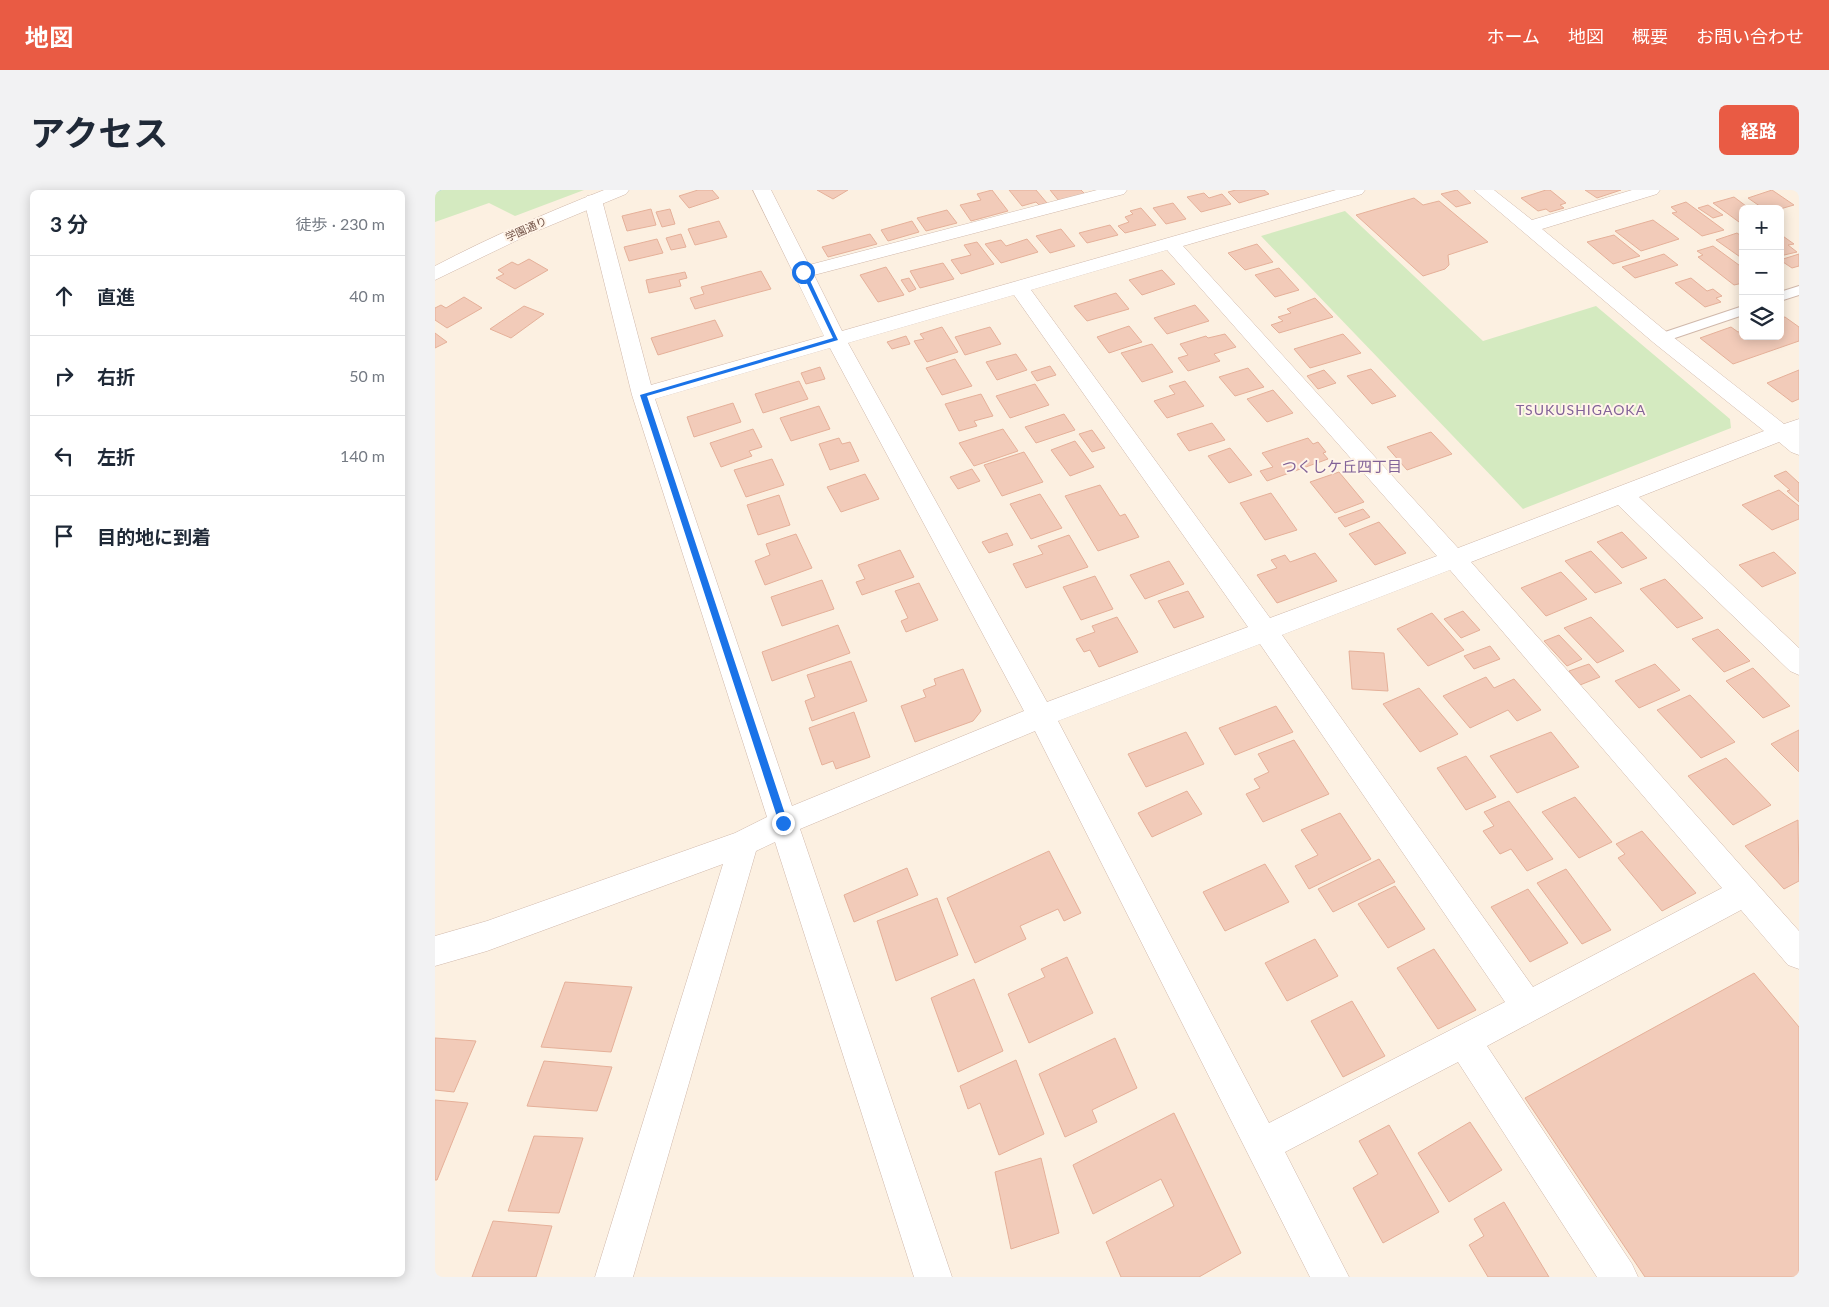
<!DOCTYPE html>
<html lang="ja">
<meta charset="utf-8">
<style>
body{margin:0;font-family:Lato,"Noto Sans JP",sans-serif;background:#f2f2f3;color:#1f2937}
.controls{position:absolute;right:15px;top:15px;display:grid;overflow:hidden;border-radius:8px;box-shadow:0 2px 12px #0003}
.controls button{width:45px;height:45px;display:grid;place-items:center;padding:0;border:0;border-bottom:1px solid #e0e1e3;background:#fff;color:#1f2937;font:25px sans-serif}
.stop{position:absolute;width:15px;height:15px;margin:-11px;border:4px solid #1a73e8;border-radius:50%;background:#fff}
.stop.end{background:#1a73e8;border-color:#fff;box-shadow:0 1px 5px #0008}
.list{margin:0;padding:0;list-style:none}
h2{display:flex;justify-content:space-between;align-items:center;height:65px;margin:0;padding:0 20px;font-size:21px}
h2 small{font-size:16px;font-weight:400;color:#747a83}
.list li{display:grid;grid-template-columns:32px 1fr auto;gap:15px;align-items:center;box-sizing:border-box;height:80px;padding:0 20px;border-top:1px solid #e0e1e3}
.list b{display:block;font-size:19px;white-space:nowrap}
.list em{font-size:16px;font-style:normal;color:#747a83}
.icon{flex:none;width:28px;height:28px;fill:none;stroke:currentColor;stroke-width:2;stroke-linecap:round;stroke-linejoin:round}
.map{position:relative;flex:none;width:1364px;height:1087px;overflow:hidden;border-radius:8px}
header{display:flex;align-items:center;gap:30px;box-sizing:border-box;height:70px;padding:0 25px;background:#e95b44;color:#fff}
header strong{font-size:24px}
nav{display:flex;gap:28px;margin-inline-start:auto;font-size:18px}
.intro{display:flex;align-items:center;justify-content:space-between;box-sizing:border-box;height:120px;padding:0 30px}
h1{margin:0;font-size:35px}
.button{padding:12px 22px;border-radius:8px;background:#e95b44;color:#fff;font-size:18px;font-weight:700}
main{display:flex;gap:30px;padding:0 30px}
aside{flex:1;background:#fff;border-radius:8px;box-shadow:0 2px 12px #0003}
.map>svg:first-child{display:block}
.green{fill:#d4eac0}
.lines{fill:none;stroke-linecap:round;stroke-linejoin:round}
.stream{fill:#9cd4d8;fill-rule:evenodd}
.building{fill:#f2cbb9;stroke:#e5b099}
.service-casing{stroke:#d0b8ab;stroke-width:2}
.minor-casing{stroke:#d0b8ab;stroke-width:1}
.tertiary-casing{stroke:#d0b8ab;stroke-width:1}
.service{fill:#fff;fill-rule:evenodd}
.minor{fill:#fff;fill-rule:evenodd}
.tertiary{fill:#fff;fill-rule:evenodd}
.route{fill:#1a73e8}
.labels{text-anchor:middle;stroke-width:4;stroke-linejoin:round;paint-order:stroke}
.far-street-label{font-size:11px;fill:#745448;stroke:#fff4e8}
.far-quarter-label{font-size:14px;letter-spacing:1px;fill:#826398;stroke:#fff4e8}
.neighbourhood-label{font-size:15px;fill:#826398;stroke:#fff4e8}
</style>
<header>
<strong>地図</strong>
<nav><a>ホーム</a><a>地図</a><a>概要</a><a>お問い合わせ</a></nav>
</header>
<div class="intro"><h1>アクセス</h1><a class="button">経路</a></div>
<main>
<aside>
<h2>3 分<small>徒歩 · 230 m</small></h2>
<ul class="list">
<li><svg class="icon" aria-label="ahead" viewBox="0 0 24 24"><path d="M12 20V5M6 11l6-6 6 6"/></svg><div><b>直進</b></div><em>40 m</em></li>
<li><svg class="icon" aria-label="right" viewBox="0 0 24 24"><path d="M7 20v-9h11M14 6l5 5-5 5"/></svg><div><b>右折</b></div><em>50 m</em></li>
<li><svg class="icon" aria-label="left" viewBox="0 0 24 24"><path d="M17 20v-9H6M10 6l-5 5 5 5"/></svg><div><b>左折</b></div><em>140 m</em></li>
<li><svg class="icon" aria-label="arrive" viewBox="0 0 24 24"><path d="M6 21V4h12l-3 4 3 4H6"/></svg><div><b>目的地に到着</b></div></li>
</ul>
</aside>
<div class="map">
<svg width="1364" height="1087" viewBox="0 0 1364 1087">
<rect width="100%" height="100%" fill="#fcf0e1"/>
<path class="green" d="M0,0h149l-69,26 -26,-13 -54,19z
M910,21l138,130 113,-35 134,113 1,9 -208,81 -262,-273z"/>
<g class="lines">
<path class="stream" d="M0,0h7l-7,3z"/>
</g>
<path class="building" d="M263,0h14l7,8 -30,10 -10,-12z
M382,0h31l-15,9z
M557,0l16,21 -37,10 -11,-16 21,-5 -4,-6z
M574,0h27l11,13 -8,2 -3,-3 -14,4z
M615,0h31l4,4 -26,7z
M801,0h28l5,4 -30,9 -11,-11z
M1022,0l14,13 -15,4 -15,-13z
M1111,0h4l16,13 -6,2 4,3 -14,4 -4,-3 -8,2 -17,-13z
M1150,0h36l-24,8z
M1337,0l22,15 -14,4h-16l-16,-11z
M769,3l5,5 13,-4 9,10 -30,8 -14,-15z
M1299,7l16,12h-7v12l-4,1 -26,-19z
M979,8l9,7 16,-4 49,41 -40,13 1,10 -4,4 -22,7 -67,-61z
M1251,12l38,28 -22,6 -30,-23 5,-1 -6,-5z
M738,13l13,16 -20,5 -13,-16z
M1273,15l15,10 -10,3 -15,-10z
M706,18l15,17 -31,8 -7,-7 11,-4 -4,-5 8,-3 -3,-3z
M216,19l5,16 -29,6 -5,-15z
M235,19l5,15 -13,3 -6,-15z
M512,20l10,13 -31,8 -9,-13z
M1218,30l26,19 -38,12 -26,-20z
M284,31l8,16 -32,8 -7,-16z
M477,31l7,11 -31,9 -7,-11z
M675,35l8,10 -31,8 -8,-10z
M626,39l14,17 -25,7 -14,-17z
M1302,43l6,4v22l-27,-19z
M246,44l5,13 -15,3 -5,-12z
M435,44l7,10 -49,13 -6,-10z
M1345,44l14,10 -6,1 9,7 -17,4z
M1179,45l26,21 -27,8 -26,-22z
M222,49l6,14 -34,8 -5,-14z
M592,49l11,13 -37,11 -16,-19 16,-4 5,6z
M542,52l17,22 -33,10 -10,-14 20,-5 -7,-10z
M822,54l16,18 -28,8 -17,-17z
M1278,56l30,22v15l-9,2 -36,-28 5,-2 -6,-4z
M1229,64l14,11 -43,13 -13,-11z
M1364,64v12l-7,2 -12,-8z
M94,69l19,11 -33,19 -19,-11 8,-4 -6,-4 14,-8 6,3z
M508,73l11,16 -34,9 -10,-17z
M451,77l18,28 -26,7 -18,-27z
M844,78l20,22 -24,7 -20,-22z
M727,80l13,14 -33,11 -13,-15z
M326,81l10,18 -76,20 -5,-11 14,-4 -3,-7z
M250,82l2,6 -8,2 2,6 -32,7 -3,-13z
M474,88l7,11 -7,3 -8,-12z
M1256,88l16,13 6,-2 9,7 -6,2 5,4 -16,5 -30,-24z
M681,103l13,16 -42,12 -13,-15z
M29,107l18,11 -35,20 -12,-8v-12l6,-3 5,3z
M880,108l18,19 -54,16 -8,-8 12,-4 -5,-4 13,-4 -4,-4z
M760,115l14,16 -42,13 -13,-16z
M89,116l20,8 -33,24 -21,-9z
M1350,127l14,10v14l-66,23 -33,-26 31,-11 7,5 5,-1v5h37v-18z
M280,130l8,16 -65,19 -7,-17z
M694,136l13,16 -33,11 -12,-16z
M507,137l16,25 -31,10 -13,-21 10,-2 -4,-5z
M555,137l11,17 -36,11 -10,-18z
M0,143l12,9 -12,6z
M790,144l11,13 -22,7 6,7 -32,10 -10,-13 10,-3 -8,-11 26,-8 2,2z
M908,144l18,19 -51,15 -16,-19z
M471,146l4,8 -18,5 -5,-7z
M717,154l21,28 -31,10 -21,-29z
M581,164l11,16 -30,10 -11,-18z
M520,169l17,27 -30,9 -16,-27z
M615,176l6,9 -19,6 -6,-9z
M385,177l5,12 -19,5 -5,-11z
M813,178l16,19 -29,9 -16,-19z
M936,179l25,27 -24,8 -25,-28z
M889,180l12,13 -18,6 -11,-13z
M1364,180v29l-7,3 -25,-19z
M364,191l9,18 -45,14 -8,-19z
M750,191l19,25 -37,12 -13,-17 21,-7 -6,-8z
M600,194l14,21 -39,13 -14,-22z
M838,200l20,23 -26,9 -20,-23z
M546,204l12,22 -19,5 3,5 -18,5 -14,-27z
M298,213l8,19 -47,15 -7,-20z
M384,216l11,23 -39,12 -11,-23z
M629,224l11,16 -39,13 -11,-16z
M777,233l13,17 -36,11 -12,-17z
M318,239l9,18 -13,4 3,5 -31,11 -11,-24z
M568,239l15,22 -44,15 -15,-23z
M657,240l13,18 -13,4 -13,-18z
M996,242l21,22 -45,16 -20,-23z
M404,248l3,6 8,-2 9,19 -29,9 -11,-26z
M873,248l5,6 5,-2 8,10 -3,1 5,6 -61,22 -7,-10 13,-4 -11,-14z
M640,251l19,26 -24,9 -19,-26z
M795,258l22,27 -23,8 -21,-27z
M589,262l19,30 -41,14 -18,-31z
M337,269l12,26 -38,12 -12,-27z
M537,279l8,12 -22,8 -8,-12z
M1351,281l13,12v19l-12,-11 3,-1 -16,-14z
M904,282l25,30 -29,11 -25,-31z
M430,284l14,25 -38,13 -14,-25z
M665,295l20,31 5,-2 14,23 -41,14 -33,-55z
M1344,300l20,16v13l-27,11 -30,-25z
M836,303l26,37 -32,10 -25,-37z
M605,304l22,34 -31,11 -21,-35z
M344,305l11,30 -32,10 -11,-30z
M928,319l7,8 -25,10 -7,-9z
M944,332l27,31 -31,12 -26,-31z
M1187,342l25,26 -25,10 -25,-26z
M572,343l6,12 -24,8 -7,-11z
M361,344l16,34 -47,17 -10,-24 15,-6 -4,-11z
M634,345l19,32 -62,21 -13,-24 30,-10 -5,-8z
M465,360l14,27 -52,18 -6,-13 9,-3 -7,-14z
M1156,361l31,32 -27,10 -30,-32z
M1339,362l22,21 -34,14 -23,-22z
M880,363l22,28 -60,22 -20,-28 20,-7 -6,-8 14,-5 5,7z
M734,371l15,23 -39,15 -15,-24z
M1126,382l26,27 -41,17 -25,-28z
M660,386l18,33 -32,11 -18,-33z
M1230,389l38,39 -26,10 -37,-39z
M387,390l12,29 -52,17 -11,-29z
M484,393l19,37 -32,12 -5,-11 7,-3 -13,-27z
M753,401l16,26 -30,11 -16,-27z
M1028,421l17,19 -19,8 -17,-19z
M997,423l32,37 -36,16 -31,-37z
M682,427l21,35 -39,15 -9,-17 -6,2 -8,-13 19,-7 -3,-6z
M1156,427l33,34 -27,12 -33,-35z
M403,435l12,28 -78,28 -10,-29z
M1283,439l32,32 -26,11 -32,-33z
M1124,445l23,24 -15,7 -23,-25z
M1055,456l10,13 -26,10 -10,-13z
M914,461l35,2 4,38 -36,-2z
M416,471l16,40 -55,20 -7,-20 10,-4 -8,-22z
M1154,474l11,13 -20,8 -11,-14z
M1220,474l25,26 -41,18 -24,-27z
M1318,478l37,38 -27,12 -37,-37z
M528,479l18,42 -8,10 -58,21 -14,-36 25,-9 -3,-7 13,-5 -2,-6z
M1051,487l8,11 20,-9 27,31 -24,11 -9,-11 -38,18 -27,-32z
M984,498l39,46 -38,18 -37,-48z
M1255,505l45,47 -34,16 -44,-48z
M841,516l17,26 -58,23 -16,-27z
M419,522l16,45 -34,12 -3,-8 -11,4 -13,-37z
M1364,540v42l-28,-28z
M751,542l18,32 -58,23 -18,-33z
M1116,542l28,35 -62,26 -27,-37z
M859,550l35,54 -66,28 -17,-28 14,-6 -6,-9 15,-7 -11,-18z
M1031,566l30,41 -30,13 -29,-42z
M1291,568l45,47 -38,20 -45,-49z
M752,601l15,23 -50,23 -14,-24z
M1140,607l37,45 -33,16 -37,-46z
M1074,611l44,58 -26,12 -16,-22 -11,5 -17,-23 11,-5 -10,-14z
M905,623l31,46 -62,30 -14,-23 23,-11 -17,-25z
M1363,630l1,61 -15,8 -39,-43z
M1207,641l54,62 -34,18 -44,-53 7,-4 -9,-10z
M614,661l32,62 -17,8 -6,-12 -38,17 6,13 -51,24 -28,-65z
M944,669l16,23 -62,30 -15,-23z
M830,674l24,38 -64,29 -22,-39z
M472,678l11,27 -64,27 -10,-27z
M1131,679l45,61 -29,14 -45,-61z
M960,696l30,43 -37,19 -30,-44z
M1093,699l40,54 -38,19 -39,-55z
M502,708l21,57 -62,26 -19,-60z
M880,749l23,37 -51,25 -22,-38z
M999,759l42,61 -38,19 -41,-61z
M632,767l26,56 -64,30 -21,-49 37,-17 -4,-8z
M1319,783l45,54v250h-154l-120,-179z
M539,789l29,72 -45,21 -27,-74z
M130,792l67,5 -21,65 -70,-5z
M917,811l33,55 -42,21 -32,-56z
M0,848l41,3 -22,51 -19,-2z
M680,848l22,50 -45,22 5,12 -32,15 -26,-63z
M581,870l28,74 -45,21 -19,-52 -12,6 -8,-23z
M109,871l68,6 -15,44 -70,-5z
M0,910l33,3 -31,77h-2z
M739,923l67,140 -42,24h-78l-15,-35 68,-36 -13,-27 -68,35 -20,-49z
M1035,932l32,48 -53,32 -31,-49z
M954,935l50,87 -56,31 -30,-55 25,-14 -19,-33z
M99,946l49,2 -24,75 -51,-2z
M606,968l18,75 -48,16 -16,-77z
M1069,1012l45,75h-61l-19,-32 15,-9 -10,-17z
M58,1031l59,5 -16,51h-64z"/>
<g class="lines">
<g class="service-casing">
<path id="service" d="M1364,96v9l-19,6v-9z
M1308,116v9l-77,26h-10l-2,-3 2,-3z"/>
</g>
<g class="minor-casing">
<path id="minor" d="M318,0h18l38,75 288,-75h30l-3,4 -310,81 28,56 494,-141h29l-3,4 -179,52 275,302 306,-117 -110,-88 -180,-153h20l38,30 100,-30h28l-3,4 -115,35 126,104 116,91 15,-5v36l-8,-3 -12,-10 -140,55 160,151v27l-9,-4 -172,-166 -147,57 328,369v38l-11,-4 -47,-55 -254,136 145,218 6,13h-41l-139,-215 -173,90 64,125h-39l-275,-546 -235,98 152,448h-38l-139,-435 -19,9 -123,426h-38l128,-413 -236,87 -52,15v-30l52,-15 248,-88 32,-16 -135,-422 -48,-195 3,-4 6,-1 6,1 3,4 49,185 173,-49zM732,60l270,306 -167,62 -239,-328zM579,105l234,332 -201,75 -199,-359zM395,158l194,363 -232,95 -137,-407zM1015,380l272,318 -189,99 -251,-352zM825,454l245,358 -236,121 -211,-402z"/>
</g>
<g class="tertiary-casing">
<path id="tertiary" d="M169,0h25l-3,4 -94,39 -97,47v-14c55,-29 111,-53 169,-76z"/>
</g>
<use href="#service" class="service"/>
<use href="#minor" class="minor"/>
<use href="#tertiary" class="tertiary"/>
</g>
<path class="route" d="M366,81l5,1 32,68 -191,56 141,427 -5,4 -4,-4 -139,-428 193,-57z"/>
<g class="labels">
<g class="far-street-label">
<text transform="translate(91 39) rotate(-24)" y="4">学園通り</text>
</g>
<g class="far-quarter-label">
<text x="1146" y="225">TSUKUSHIGAOKA</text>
</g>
<g class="neighbourhood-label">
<text x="907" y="282">つくしケ丘四丁目</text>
</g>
</g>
</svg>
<div class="controls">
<button>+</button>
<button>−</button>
<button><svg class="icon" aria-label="layers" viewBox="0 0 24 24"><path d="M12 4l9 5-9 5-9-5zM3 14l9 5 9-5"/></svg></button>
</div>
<div class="stop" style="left:368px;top:82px"></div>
<div class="stop end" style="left:348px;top:633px"></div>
</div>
</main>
